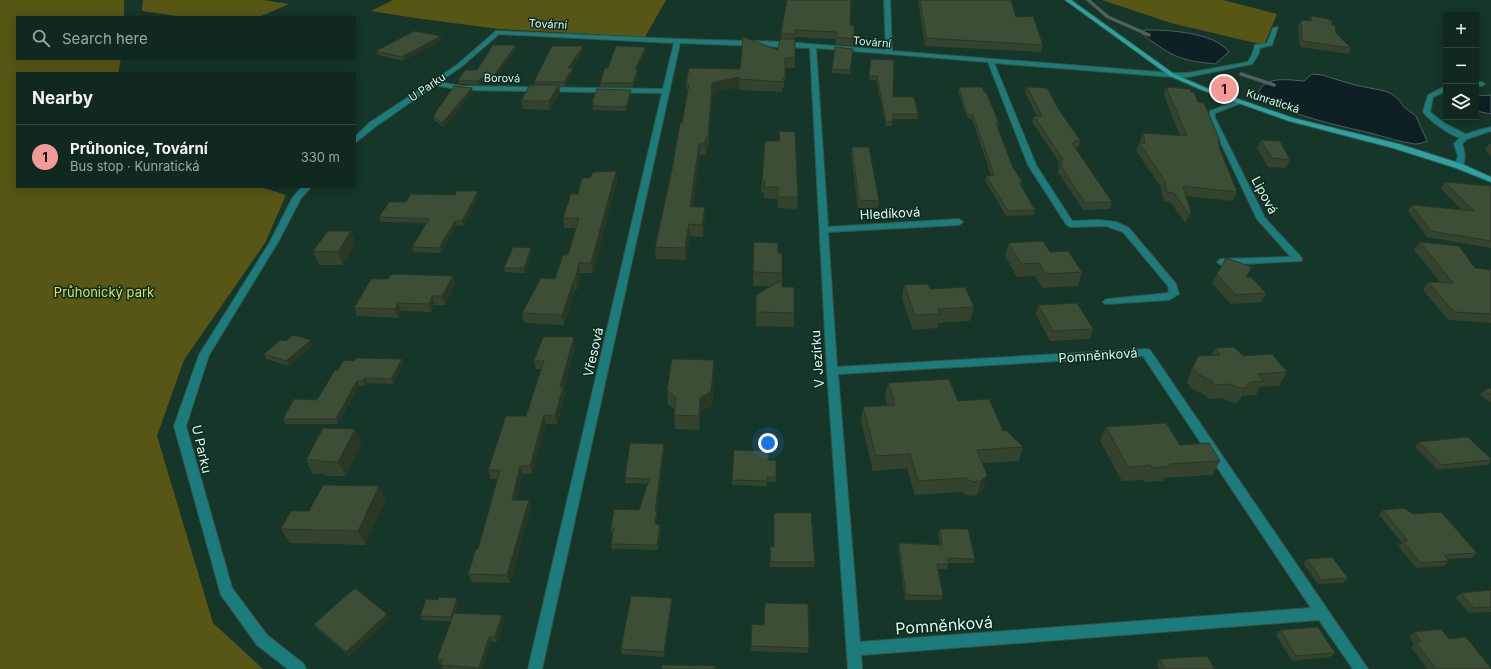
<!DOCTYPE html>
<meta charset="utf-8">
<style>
body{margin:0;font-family:Inter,sans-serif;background:#1e342c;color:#f1f3f6}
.controls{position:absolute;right:12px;top:12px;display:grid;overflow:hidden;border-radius:0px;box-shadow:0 2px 10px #0003}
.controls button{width:36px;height:36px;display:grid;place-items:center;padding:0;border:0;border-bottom:1px solid #30443d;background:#10281f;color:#f1f3f6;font:20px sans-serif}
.you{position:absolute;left:768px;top:443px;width:14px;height:14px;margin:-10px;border:3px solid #fff;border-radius:50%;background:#1a73e8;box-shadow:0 0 0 6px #1a73e833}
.badge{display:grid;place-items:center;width:26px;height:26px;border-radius:50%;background:#f59b97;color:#111;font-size:13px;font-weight:700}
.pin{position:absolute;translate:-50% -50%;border:2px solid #fff;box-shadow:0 1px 4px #0006}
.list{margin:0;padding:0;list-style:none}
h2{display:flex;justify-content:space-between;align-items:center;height:52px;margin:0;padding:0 16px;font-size:17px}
h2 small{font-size:13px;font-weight:400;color:#9ca6a4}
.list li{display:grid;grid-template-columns:26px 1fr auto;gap:12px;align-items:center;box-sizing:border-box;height:64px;padding:0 16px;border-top:1px solid #30443d}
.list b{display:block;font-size:15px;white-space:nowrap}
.list p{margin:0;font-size:13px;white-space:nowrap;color:#9ca6a4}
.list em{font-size:13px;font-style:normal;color:#9ca6a4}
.icon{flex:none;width:22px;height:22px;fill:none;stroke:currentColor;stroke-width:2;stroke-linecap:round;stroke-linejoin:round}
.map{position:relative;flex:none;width:1491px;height:669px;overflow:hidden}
.search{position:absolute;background:#10281f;box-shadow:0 2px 10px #0003;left:16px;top:16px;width:340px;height:44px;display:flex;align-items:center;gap:10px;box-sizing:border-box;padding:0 14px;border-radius:0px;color:#9ca6a4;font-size:15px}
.panel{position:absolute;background:#10281f;box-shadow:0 2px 10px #0003;left:16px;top:72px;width:340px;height:116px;border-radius:0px}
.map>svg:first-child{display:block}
.green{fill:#575615}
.water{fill:#0f2025;stroke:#4f6061}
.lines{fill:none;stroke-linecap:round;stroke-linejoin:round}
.stream{stroke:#4f6061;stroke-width:3.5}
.lane-casing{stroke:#365548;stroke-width:2}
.street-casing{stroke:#365548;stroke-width:2}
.secondary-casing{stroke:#365548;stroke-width:2}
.lane{fill:#1c7c7b;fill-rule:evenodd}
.street{fill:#1c7c7b;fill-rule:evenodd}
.secondary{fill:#2ba3a2;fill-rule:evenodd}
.wall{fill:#34432e}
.shaded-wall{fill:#2a3725}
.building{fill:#3c4e35;stroke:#2a3725}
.labels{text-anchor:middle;stroke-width:3;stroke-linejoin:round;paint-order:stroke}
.far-street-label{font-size:11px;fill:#e4f6ed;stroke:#0a2c20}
.street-label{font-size:13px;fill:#e4f6ed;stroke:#0a2c20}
.park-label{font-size:13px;fill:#e2e057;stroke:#0a2c20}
.near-street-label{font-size:16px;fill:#e4f6ed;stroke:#0a2c20}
</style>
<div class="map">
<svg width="1491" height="669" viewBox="0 0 1491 669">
<rect width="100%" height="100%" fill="#153629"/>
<path class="green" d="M0,0h124v17h-107v42h104l-3,14h-101v114h244l25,8 -21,48 -81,117 -27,76 56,187 50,46h-263z
M143,0h120l26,4 -30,13h-75l-42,-6z
M393,0h273l-21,37 -146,-8 -77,-10 -51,-8z
M1102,0h121l54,14 -13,31 -93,-22z"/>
<path class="water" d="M1146,30c23,0 68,2 83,22l-14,12c-26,-3 -37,-4 -59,-20 -6,-4 -11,-7 -15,-12z
M1312,74l10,1 33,10 30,6 7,3 8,7 4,6 12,9 11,25c-4,2 -8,3 -12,3 -15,-2 -30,-7 -45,-11 -33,-8 -85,-18 -112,-39 5,-19 31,-14 46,-13z
M1491,95v19l-15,-3v-15z"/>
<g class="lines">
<path class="stream" d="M1088,0l20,17 41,18
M1241,74l33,11"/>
<g class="lane-casing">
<path id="lane" d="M1476,82h6l3,2 -3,2h-6z
M1446,86v5l-13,6 -3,15 14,11 23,12v4c-12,1 -37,-18 -44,-27l5,-17z
M1099,220l17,2 13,6 47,56 3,10 -10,6 -64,4 -2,-2 2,-2 3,-1 61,-6 -1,-7 -45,-54 -17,-6 -36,1 -4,-3 4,-3z"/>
</g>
<g class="street-casing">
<path id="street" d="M884,0h6l2,51 280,22h16l60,-11 4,-7 3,-10 12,-2 6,-15 5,-1 -6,18 -12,3 -2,7 -6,9 -64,13h-16l-178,-14 42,102 38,59 -4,3 -4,-3 -38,-59 -40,-103 -172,-14 12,179 131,-8 4,3 -4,3 -131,7 9,135 309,-18 4,1 218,319h-15l-34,-49 -458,35 1,14h-14l-21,-298 -17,-323 -130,-5 -138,626h-14l134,-576 -201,-3 -26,-5 -60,42 -20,16v-6l14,-14 88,-58 39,-34 181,8 108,3 101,8zM499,34l175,9 -11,46 -202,-3 -22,-4 22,-15zM1143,356l168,252 -451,34 -22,-268z
M1239,100l3,2 -1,1 -26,10v5l50,100 36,39 1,2 -1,2 -80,4 -4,-3 4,-3 70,-2 -34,-38 -48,-101 1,-7z
M1491,127v4l-24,8 -5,5c3,9 4,15 0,24h-6l-1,-2 3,-10 -4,-12c10,-12 23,-13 37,-17z
M302,187h9l-10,11 -23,44 -69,113 -23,71 46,162 35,47 37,29 2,5h-18l-31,-24 -36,-50 -47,-169 25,-71 71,-113 23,-45z"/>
</g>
<g class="secondary-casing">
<path id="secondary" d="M1065,0h6l103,74 32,14 87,30 106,26 63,20 29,13v5l-35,-14 -63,-20 -104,-27 -87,-31 -32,-14z"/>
</g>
<use href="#lane" class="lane"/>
<use href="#street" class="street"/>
<use href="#secondary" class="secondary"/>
</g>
<path class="wall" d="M787,0l63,25 4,14 -1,7 -18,-2 1,-5 -41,-2v31h-10l-1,20h-2v4l-43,-2v-3l-26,6 -5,55h-1l-1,7h-6l-7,52 12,12 -2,18 -13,-1 -4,24 -30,-1 -1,-12 27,-124 5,-29 -1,-10 54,-15 38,-19 3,-11v-6z
M918,0h93l5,17 27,28 -2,7 -116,-6z
M1311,16l18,4 3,5 4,8 15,15 -3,6 -48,-7 -2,-21 3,-6 8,1z
M442,40l-39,21 -25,-6 -2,-4z
M516,49l-22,32h-12l-3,4 -20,-1 -1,-4z
M853,49l-3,25 -19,-1 1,-4z
M583,50l-11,18 1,4 -8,14h-6l1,7 -10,17 -27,-1 -2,-8 13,-16v-3z
M646,50l-9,19 1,4 -5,14h-33v-4l8,-15z
M871,59l22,38 25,17 -1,5h-24l-1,7h-6l-10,-46h-7z
M1027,87l32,23 21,30 -1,7h-4l37,55 -2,7 -27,1 -25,-38 1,-4 -1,-2 1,-4 -27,-40 2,-6h3l-12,-23z
M1166,87l32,15 22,39 -1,2 1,4v1l17,44 -4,9 -47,-5 5,17 -4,9 -2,1 -15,-21 -6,-1 -3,-14 -25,-36 3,-8h1v-1l3,-9 37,3 -16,-41z
M959,88l25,4 15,31 -1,5 15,40 9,13 -1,5 14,24 -1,5 -28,1 -21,-36 1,-4 5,-1 -19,-56 -5,-1 -9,-26z
M473,92l-29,35 -10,-7 -1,-4z
M631,94l-5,17 -33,-1 -1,-8z
M779,131l19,66 -1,12 -19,-1 -1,-9 -13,-1v-5l-3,-1 1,-12 17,-39z
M1261,140l29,20 -4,8 -18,-1 -11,-19z
M1489,144h2v13l-6,-8z
M852,147l27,54 -1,7h-20l-7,-54z
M616,171l1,10 -24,92h-13l-3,17h-2l-11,35 -40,-2 -2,-10 33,-34 13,-24 8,-27h-12l-1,-10 27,-40z
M1445,182l46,4v62l-64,-11 -19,-26 3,-6 51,5 -21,-21z
M479,196l-16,30 -7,-1 -15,28 -28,-1 -1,-5 15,-24 -46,-1 -2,-5 27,-15z
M351,231l5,13 -13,21h-24l-6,-14z
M754,242l24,11h4v34l12,26v14l-38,-1v-31l15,-9h-18z
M1420,242l55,26 16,2v53l-43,-3 -25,-30 5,-8h12l-26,-32z
M1009,243l41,9 32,20 -4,14 -36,2 -7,-12 -18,1 -12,-21z
M531,248l1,4 -7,21 -20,-1 -1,-4z
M1217,274l30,3 19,16 -5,9 -30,2 -19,-21z
M453,276l2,8 -10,21h-10l-4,7 -30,-1 -3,7 -41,-2 -3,-8 34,-29z
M904,285l26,4 44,18 -4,14 -32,2 -1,5 -24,2 -11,-31z
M1038,305l55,24 -3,10 -40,2 -14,-26z
M286,341l27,4 -24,21 -23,-7 -2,-5z
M575,346l-11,42 1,7 -8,29h-11l-14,50h-9l-7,26h13l2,8 -21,75 -39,-1 -3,-8 10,-25 20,-70h-7l-3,-9 38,-54 15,-47h-5l-2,-8z
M1215,348l28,8 44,16 -8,14 -19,1 -4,8 -14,1 -4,6 -5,1 -11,-5 -14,1 -3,-4 -14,-7 -4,-6 4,-12 7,-14 14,-1z
M402,359l1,5 -10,20 -26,-1 -2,3h-6l-21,38h-52l-3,-5 34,-19 37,-39z
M714,360v14l-2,31 -11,7 -2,18 -24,-1 -1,-14 1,-5 -7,-6 -1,-14z
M888,383l70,18 45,30 20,16 -4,14 -37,2 5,12 -4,15 -6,5 -8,1 -8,-4 -46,3 -8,-27 -34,3 -12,-50 2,-14 25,-1 -3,-9z
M1491,388v15l-11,-8 4,-5z
M1106,427l74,18 40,16 -8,14 -48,3 -1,3 -18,1 -2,-2 -21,1 -22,-40z
M1419,442l72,17v2l-3,4 -50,5 -23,-23z
M362,443l-17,33h-19l-1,-2h-12l-7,-14z
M664,444v5l-7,62v5l-1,8 5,5 -3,21 -46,-1 -1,-5 2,-11h-2v-5l28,-18 9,-26 -23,-1v-5z
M768,460h8v22h-9v4l-35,-1v-5z
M379,486l7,14 -21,45 -75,-2 -9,-14 28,-18z
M1383,510l94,43 -5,5 -24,1 1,2 -5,5 -28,2 -18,-22 4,-3 -23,-28z
M940,529l35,30 -2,4h-25l-1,6h-9l5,27 -2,4h-36l-7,-52 1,-5 41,1 -2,-10z
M770,547l45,15 -1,5h-44z
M1307,559l41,19 -5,5 -25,1 -15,-21z
M1491,590v22l-22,1 -13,-15 5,-5z
M459,602l-4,11 49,7 -7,22 -6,-1 -9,28h-39l-2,-4v-1l-2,-1 -2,-4 14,-38 -29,-1 -2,-4z
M672,603l-8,54 -42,-3 -1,-5z
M387,614l3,5 -41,37 -32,-27 -3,-5z
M752,624l57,24 -1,5 -57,-2z
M1280,630l55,23 -5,4 -38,4 -16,-26z
M1414,632l35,7 42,30h-64l-16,-22 3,-3 -5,-7z
M1160,659l55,10h-56l-2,-5z"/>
<path class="shaded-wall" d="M441,36l1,4 -39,21 -1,-4z
M516,45v4l-22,32 -1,-4z
M583,46v4l-14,22 -1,-4z
M646,47v3l-11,23v-4z
M573,68v4l-8,14 -1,-4z
M638,69v4l-5,14v-4z
M482,77v4l-3,4 -1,-4z
M739,77v10l-26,6 -5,55v-11l4,-54z
M559,85l1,8 -10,17 -1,-9z
M472,88l1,4 -29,35 -2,-4z
M631,90v4l-5,17v-4z
M706,137l1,11 -1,7 -1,-11z
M699,144l1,11 -9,64 -1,-12z
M616,171l1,10 -24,92 -2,-10z
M478,191l1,5 -16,30 -1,-5z
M705,207v12l-2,18 -1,-12z
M1191,213l-4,9 -2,1 4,-9z
M455,221l1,4 -15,28 -2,-5z
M689,224l1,12 -4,24 -1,-12z
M351,231l5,13 -13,21 -5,-13z
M531,248l1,4 -7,21 -1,-5z
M579,263l1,10 -3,17 -2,-10z
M453,276l2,8 -10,21 -3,-9z
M574,280l1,10 -11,35 -2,-10z
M432,296l3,9 -4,7 -2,-8z
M398,303l3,8 -3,7 -3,-9z
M574,337l1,9 -11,42 1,7 -8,29 -2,-8 5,-29z
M311,340l2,5 -24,21 -3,-5z
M402,359l1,5 -10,20 -2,-5z
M714,360v14l-2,31 -11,7 -2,18v-14l1,-18z
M365,378l2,5 -2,3 -2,-5z
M357,381l2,5 -21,38 -2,-5z
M1250,382l-8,14 -4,6 8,-14z
M544,415l2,9 -14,50 -2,-8z
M355,429l7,14 -17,33 -7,-14z
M664,444v5l-8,67 -1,-5z
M520,466l3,8 -9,34 -2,-8z
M987,475l-4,15 -6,5 4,-14z
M379,486l7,14 -21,45 -7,-14z
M529,500l2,8 -21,75 -3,-8z
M657,511v5l-2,13v-5z
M660,525l1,4 -3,21 -1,-5z
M457,598l2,4 -6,19 -2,-4z
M672,598v5l-8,54v-5z
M387,614l3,5 -41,37 -3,-4z
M502,615l2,5 -7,22 -2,-5z
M489,637l2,4 -9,28h-2l-1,-1z"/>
<path class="building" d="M787,0h64l-1,25h4v14l-18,-2 1,-5 -42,-2v4l-14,-1z
M920,0h91l5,17 17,-1 10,29 -117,-7z
M1311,16l18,3v1l3,1v4h3l1,8 15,15 -49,-7 -1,-21 11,1z
M414,31l27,5 -39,21 -26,-6z
M743,37l35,13 2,-11h15v19h-10v20h-2v4l-44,-3v-2l-27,6 -4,54h-2l-1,7h-6l-9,63h15l-3,18 -13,-1 -4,24 -30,-1 17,-77 8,-47h2l7,-39h-3l3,-16 51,1z
M493,45h23l-23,32h-11l-4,4 -20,-1 7,-10h12z
M552,46h31l-15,22h5l-9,14h-30z
M616,46l30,1 -11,22h3l-5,14h-33l5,-15h3z
M835,47l18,2 -3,21 -18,-1z
M871,59l23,1 -1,37h21l4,17h-25v7l-7,1 -9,-46h-8z
M530,85h29l-10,16h-28z
M454,86l18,2 -30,35 -9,-7z
M962,87h20l2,5h2l13,31h-3l17,45 9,13 -3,1 16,28 -27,1 -22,-35 8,-1 -21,-60 -6,-1 -8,-26z
M1027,87l20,1 12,22 21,30 -6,1 2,2h-4l40,59 -27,1 -25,-38h3l-4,-5h4l-29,-44h8z
M1166,87l24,2 1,3h3l4,10 6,1 16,38h-2l2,6h-1l18,45 -54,-6 8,27 -2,1 -15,-21 -7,-1 -3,-13 -25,-36h6l-2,-10 44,3z
M597,89l34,1 -5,17 -34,-1 2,-4h-2z
M779,131l16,1 3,65h-20v-10h-14l1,-5 -3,-2 3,-39h15z
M1261,140l19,1 10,19 -18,-2z
M852,147h17l10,54 -20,-1z
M616,171l-25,92h-12l-4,17h-1l-12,35 -40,-2 19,-35 14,1 8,-24h5l11,-37h-16l8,-24h7l4,-16h8l3,-6z
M1445,182l46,4v55l-60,-10 -20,-26 63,6z
M457,191h21l-16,30h-7l-16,27 -27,-1 17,-28 -50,-2 10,-15h17l5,-8 44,1z
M328,231h23l-13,21 -25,-1z
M1043,241l7,11 18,-1 14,21 -36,2 -7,-11 -18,1 -12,-21z
M754,242l24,1v10h4v20l-29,-1z
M1420,242l39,4 16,22 16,2v44l-37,-2 -26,-30 25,1z
M513,247l18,1 -7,20h-20z
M1226,258l26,9 -6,10h5l15,16 -30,2 -19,-21z
M392,274l61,2 -11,20h-10l-3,8 -31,-1 -3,6 -41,-1 17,-29h17z
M782,280v7h12v26l-38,-1v-17z
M928,284l2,5 35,-2 9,20 -36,2 2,5 -25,1 -11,-30z
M1077,303l16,26 -40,2 -15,-26z
M293,335l18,5 -25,21 -22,-7 16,-14 6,1z
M543,337h31l-14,50h3l-8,29 -11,-1 -14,51h-10l-8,34h17l-22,75 -39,-1 8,-25h2l22,-79h-12l18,-54h20l18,-55h-10z
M1234,347l9,9 29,-2 15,18 -29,2 6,7 -14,1 -4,6h-6l-11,-4 -14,1 -3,-4 -14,-7 -5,-6 5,-12 22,-1 -5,-7z
M356,358l46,1 -11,20 -26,-1 -2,3h-6l-21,38h-53l11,-20 23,1 18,-30h3l6,-10 10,1z
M672,359l42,1 -3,31 -11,7 -1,18 -25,-1 2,-17 -9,-8z
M949,379l9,22 31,-2 14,32h4l16,16 -46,3 10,25 -6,6 -8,1 -8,-4 -47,3 -8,-27 -34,2 -13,-49 32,-2 -7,-22z
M1491,388v7l-7,-5z
M1166,423l14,22 29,-2 11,18 -51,3 2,2 -19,2 -2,-3 -22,2 -22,-40z
M323,428l32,1 -17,33 -20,-1 1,-1h-13z
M1468,437l23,22v1l-49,5 -23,-23z
M630,443l34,1 -9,67h2l-2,13 5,1 -3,20 -46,-1 3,-16h-3l3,-19 25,1 10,-31 -24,-1z
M734,450l34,1v9h8v17h-8l-1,4 -35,-1z
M323,485l56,1 -21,45 -77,-2 10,-18h18z
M1404,508l9,6 28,-2 36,41 -33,2 5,6 -29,2 -17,-22h5l-25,-31z
M774,513h37l4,49h-44l-1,-15h4z
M940,529h28l7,30 -27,-1 1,6h-12l6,32 -37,-1 -7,-52 43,2z
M1332,557l16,21 -27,2 -14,-21z
M355,588l32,26 -41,38 -32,-28z
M1491,590v17l-17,1 -13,-15z
M631,596l41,2 -8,54 -43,-3z
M439,597l18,1 -6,19 -31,-1 6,-17 12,1z
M765,603l43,1 1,44 -58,-2 1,-22 12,1z
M454,613l48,2 -7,22h-6l-10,31 -38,-3 2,-6h-6z
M1318,627l17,26 -39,3 -16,-26z
M1441,629l8,10 17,-2 25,31v1h-55l-20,-27h5l-7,-10z
M1207,656l8,13h-50l-5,-10z
M662,665l53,1v3h-53z"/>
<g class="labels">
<g class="far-street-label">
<text transform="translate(548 24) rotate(3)" y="4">Tovární</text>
<text transform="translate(872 42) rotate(5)" y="4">Tovární</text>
<text transform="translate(502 78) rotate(1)" y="4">Borová</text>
<text transform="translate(427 87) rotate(-34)" y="4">U Parku</text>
<text transform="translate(1273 101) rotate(18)" y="4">Kunratická</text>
</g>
<g class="street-label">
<text transform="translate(1265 195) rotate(62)" y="5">Lipová</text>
<text transform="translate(890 213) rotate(-3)" y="5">Hledíková</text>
<text transform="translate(593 352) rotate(-77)" y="5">Vřesová</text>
<text transform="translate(1098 355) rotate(-4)" y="5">Pomněnková</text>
<text transform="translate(817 359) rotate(-94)" y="5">V Jezírku</text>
<text transform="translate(202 449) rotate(77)" y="5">U Parku</text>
</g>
<g class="park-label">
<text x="104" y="297">Průhonický park</text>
</g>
<g class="near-street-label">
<text transform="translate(944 625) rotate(-4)" y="6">Pomněnková</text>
</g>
</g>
</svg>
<div class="controls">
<button>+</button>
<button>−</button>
<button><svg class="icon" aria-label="layers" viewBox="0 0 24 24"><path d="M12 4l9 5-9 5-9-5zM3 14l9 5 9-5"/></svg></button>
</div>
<div class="you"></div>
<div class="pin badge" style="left:1224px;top:89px">1</div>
<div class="search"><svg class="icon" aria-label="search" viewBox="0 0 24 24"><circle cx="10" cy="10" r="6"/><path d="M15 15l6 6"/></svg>Search here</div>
<section class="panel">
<h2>Nearby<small></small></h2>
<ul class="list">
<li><span class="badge">1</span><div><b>Průhonice, Tovární</b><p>Bus stop · Kunratická</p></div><em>330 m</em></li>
</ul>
</section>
</div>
